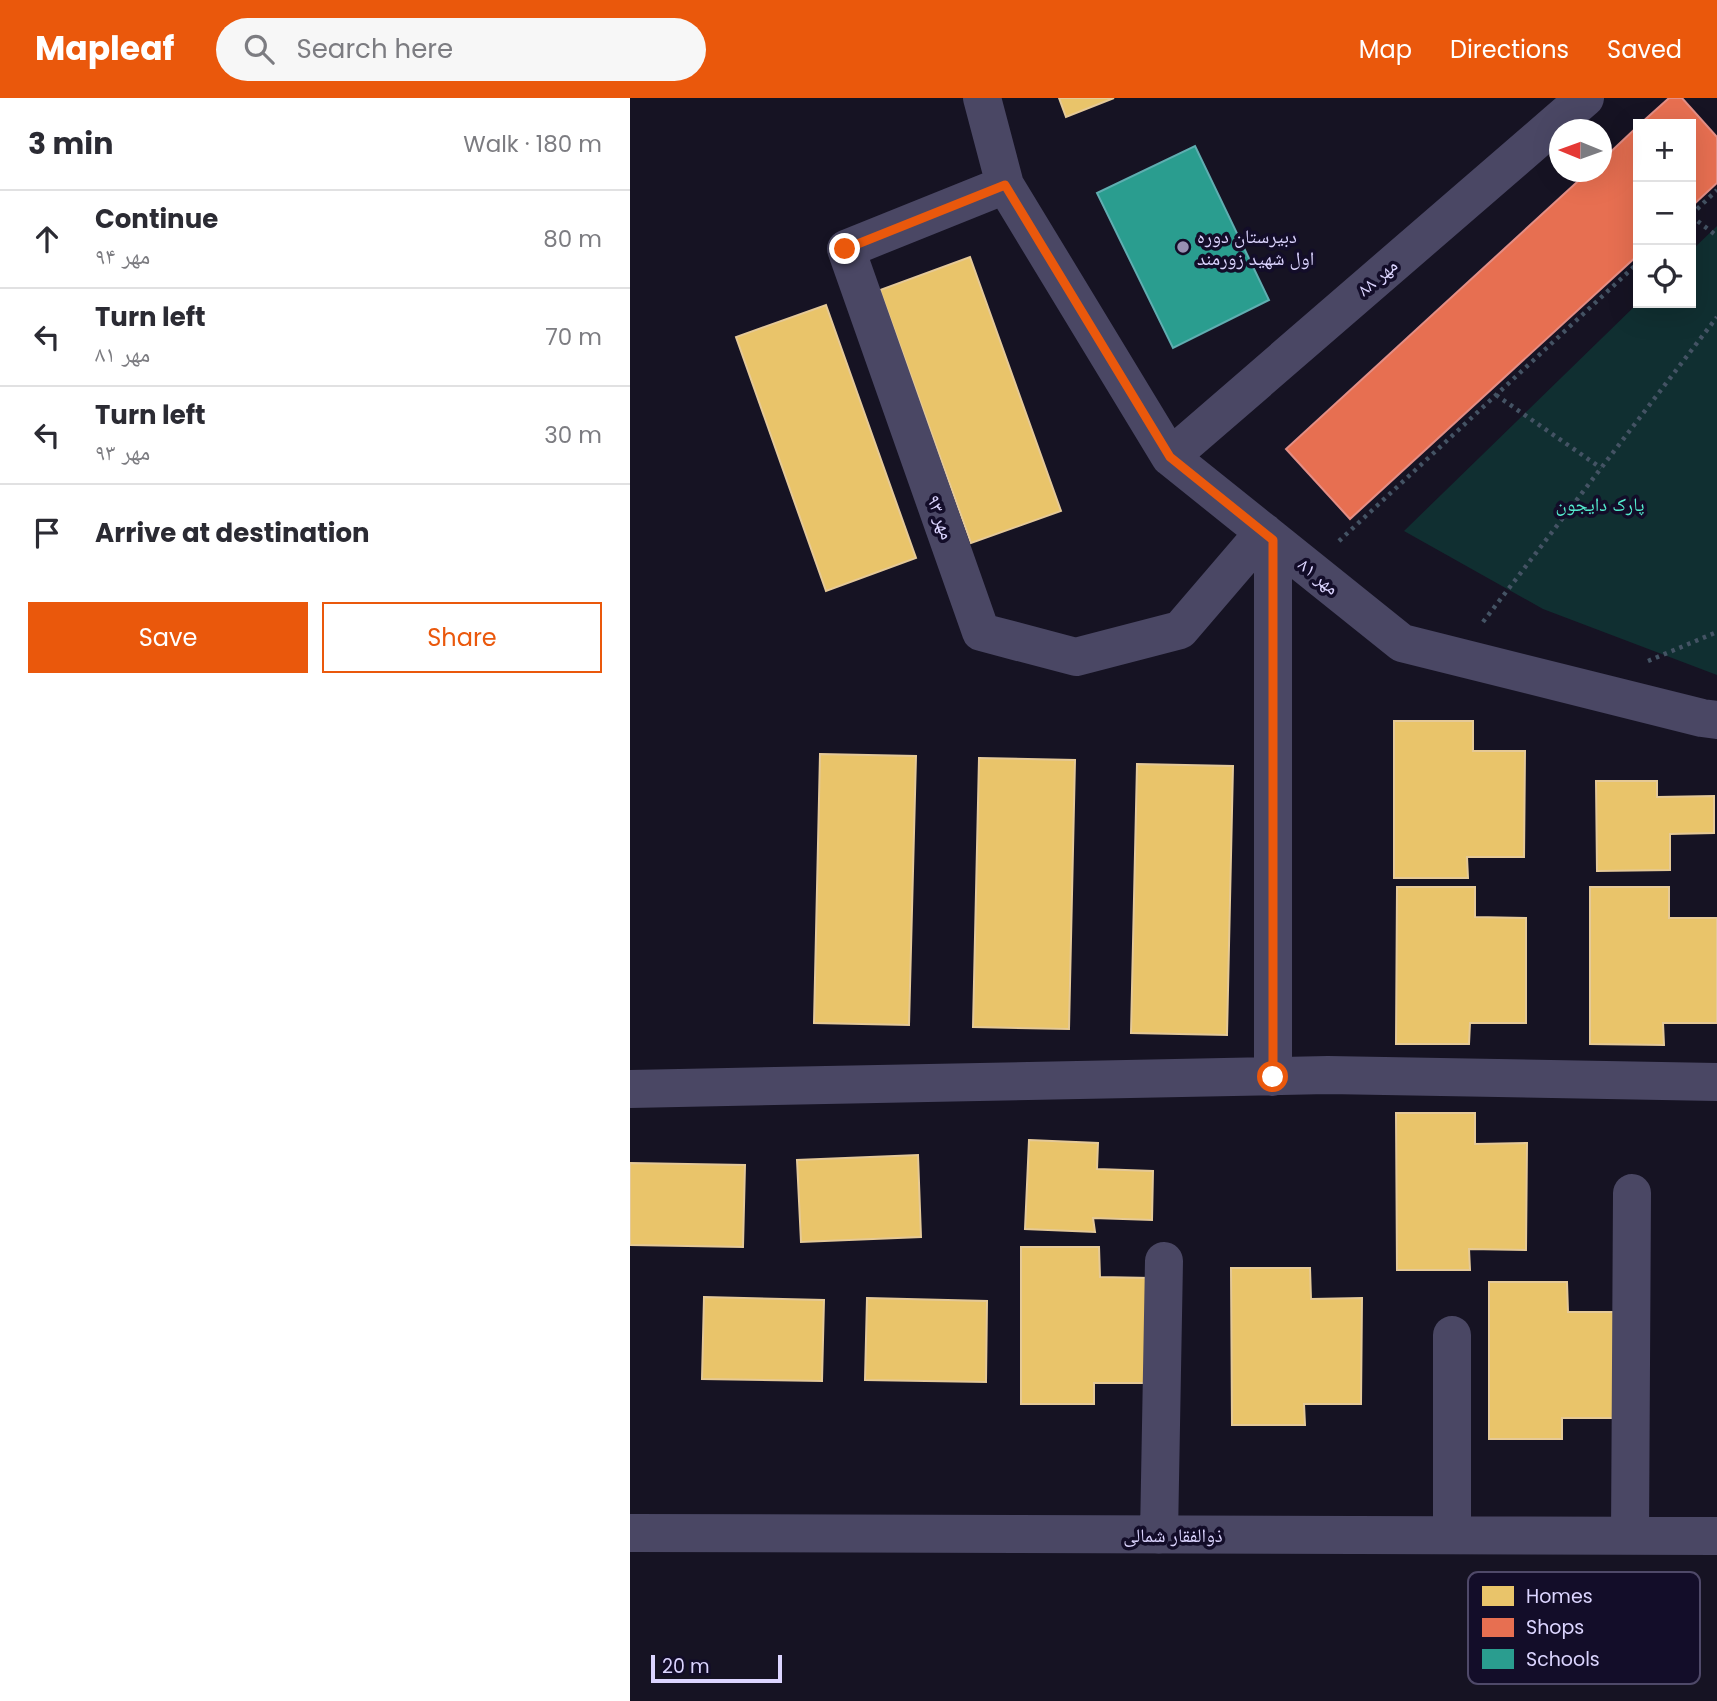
<!DOCTYPE html>
<meta charset="utf-8">
<style>
body{margin:0;font-family:Poppins,"Noto Naskh Arabic",sans-serif;background:#f7f7f7;color:#2b2b33}
.controls{position:absolute;right:21px;top:21px;display:grid;overflow:hidden;border-radius:0px;box-shadow:0 7px 28px #0002}
.controls button{width:63px;height:63px;display:grid;place-items:center;padding:0;border:0;border-bottom:2px solid #e1e1e2;background:#fff;color:#2b2b33;font:35px sans-serif}
.compass{position:absolute;left:919px;top:21px;width:63px;height:63px;border-radius:50%;background:#fff;box-shadow:0 7px 28px #0002;rotate:271deg}
.scale{position:absolute;left:21px;bottom:18px;width:131px;box-sizing:border-box;padding-left:7px;border:4px solid #dcd5ff;border-top:0;font-size:19px;line-height:24px;white-space:nowrap;color:#dcd5ff;-webkit-text-stroke:5px #130d29;paint-order:stroke}
.stop{position:absolute;width:21px;height:21px;margin:-16px;border:5px solid #ea580c;border-radius:50%;background:#fff}
.stop.end{background:#ea580c;border-color:#fff;box-shadow:0 2px 7px #0008}
.list{margin:0;padding:0;list-style:none}
h2{display:flex;justify-content:space-between;align-items:center;height:91px;margin:0;padding:0 28px;font-size:30px}
h2 small{font-size:23px;font-weight:400;color:#7c7c81}
.list li{display:grid;grid-template-columns:46px 1fr auto;gap:21px;align-items:center;box-sizing:border-box;height:98px;padding:0 28px;border-top:2px solid #e1e1e2}
.list b{display:block;font-size:26px;white-space:nowrap}
.list p{margin:0;font-size:23px;white-space:nowrap;color:#7c7c81}
.list em{font-size:23px;font-style:normal;color:#7c7c81}
.actions{display:flex;gap:14px;padding:21px 28px}
.actions a{flex:1;padding:16px 0;border:2px solid #ea580c;border-radius:0px;text-align:center;font-size:24px;color:#ea580c}
.actions .main{background:#ea580c;color:#fff}
.icon{flex:none;width:38px;height:38px;fill:none;stroke:currentColor;stroke-width:2;stroke-linecap:round;stroke-linejoin:round}
.map{position:relative;flex:none;width:1087px;height:1603px;overflow:hidden}
header{display:flex;align-items:center;gap:42px;box-sizing:border-box;height:98px;padding:0 35px;background:#ea580c;color:#fff}
header strong{font-size:33px}
nav{display:flex;gap:38px;margin-inline-start:auto;font-size:24px}
.search{width:490px;height:63px;background:#f7f7f7;display:flex;align-items:center;gap:18px;box-sizing:border-box;padding:0 24px;border-radius:38px;color:#7c7c81;font-size:26px}
main{display:flex}
aside{flex:1;background:#fff}
.map>svg:first-child{display:block}
.green{fill:#102f31}
.homes{fill:#e9c46a;stroke:#e5c997;stroke-width:2}
.shops{fill:#e76f51;stroke:#e48e85;stroke-width:2}
.schools{fill:#2a9d8f;stroke:#5faeb1;stroke-width:2}
.lines{fill:none;stroke-linecap:round;stroke-linejoin:round}
.path{stroke:#445364;stroke-width:4.5;stroke-dasharray:3.5 5;stroke-linecap:butt}
.minor{stroke:#4a4764;stroke-width:38}
.route{stroke:#ea580c;stroke-width:9}
.poi-dot{fill:#9791b2;stroke:#130d29;stroke-width:2.5}
.labels{text-anchor:middle;stroke-width:7;stroke-linejoin:round;paint-order:stroke}
.poi-label{font-size:19px;fill:#dcd5ff;stroke:#130d29;text-anchor:start}
.street-label{font-size:19px;fill:#dcd5ff;stroke:#130d29}
.park-label{font-size:19px;fill:#54ecce;stroke:#130d29}
.key{fill:#130d29;stroke:#4f4969;stroke-width:2}
.key-label{font-size:19px;fill:#dcd5ff}
</style>
<header>
<strong>Mapleaf</strong>
<div class="search"><svg class="icon" aria-label="search" viewBox="0 0 24 24"><circle cx="10" cy="10" r="6"/><path d="M15 15l6 6"/></svg>Search here</div>
<nav><a>Map</a><a>Directions</a><a>Saved</a></nav>
</header>
<main>
<aside>
<h2>3 min<small>Walk · 180 m</small></h2>
<ul class="list">
<li><svg class="icon" aria-label="ahead" viewBox="0 0 24 24"><path d="M12 20V5M6 11l6-6 6 6"/></svg><div><b>Continue</b><p>مهر ۹۴</p></div><em>80 m</em></li>
<li><svg class="icon" aria-label="left" viewBox="0 0 24 24"><path d="M17 20v-9H6M10 6l-5 5 5 5"/></svg><div><b>Turn left</b><p>مهر ۸۱</p></div><em>70 m</em></li>
<li><svg class="icon" aria-label="left" viewBox="0 0 24 24"><path d="M17 20v-9H6M10 6l-5 5 5 5"/></svg><div><b>Turn left</b><p>مهر ۹۳</p></div><em>30 m</em></li>
<li><svg class="icon" aria-label="arrive" viewBox="0 0 24 24"><path d="M6 21V4h12l-3 4 3 4H6"/></svg><div><b>Arrive at destination</b></div></li>
</ul>
<div class="actions"><a class="main">Save</a><a>Share</a></div>
</aside>
<div class="map">
<svg width="1087" height="1603" viewBox="0 0 1087 1603">
<rect width="100%" height="100%" fill="#161323"/>
<path class="green" d="M1087,128v449l-174,-66 -139,-78 234,-228h53v-52z"/>
<path class="homes" d="M429,0h55l-48,19z
M340,159l91,254 -90,32 -91,-253z
M196,207l90,253 -90,33 -90,-254z
M764,623h79v30h52l-1,106h-57l1,21h-74z
M190,656l96,2 -7,269 -95,-2z
M349,660l96,2 -6,269 -96,-2z
M507,666l96,2 -6,269 -96,-2z
M966,683h61v16l57,-1v37l-44,1v36l-73,1z
M767,789h78v30l51,1v105h-56l-1,21h-73z
M960,789h79v31h48v105h-54l1,22 -74,-1z
M766,1015h79v31l52,-1 -1,107 -57,-1 1,21h-73z
M399,1042l69,3 -1,26 56,2 -1,49 -59,-2 2,14 -70,-3z
M288,1057l3,82 -120,5 -4,-82z
M0,1065l115,2 -2,82 -113,-2z
M391,1149h78l1,30 51,1v105h-57v21h-73z
M601,1170h79l1,31 51,-1 -1,106h-57l1,21h-73z
M859,1184h78l1,30h51v106h-57v21h-73z
M74,1199l120,3 -2,81 -120,-2z
M237,1200l120,3 -1,81 -121,-2z"/>
<path class="shops" d="M1039,0h13l35,39v46l-26,24v-83h-51z
M1008,28v129l-288,264 -64,-70 302,-277h14v-12z"/>
<path class="schools" d="M565,48l74,154 -96,48 -76,-155z"/>
<g class="lines">
<path class="path" d="M1061,117l26,-25
M1061,118l26,20
M866,297l105,73
M709,443l299,-278
M853,524l234,-305
M1018,563l69,-29"/>
<path class="minor" d="M352,0l23,87 165,272 232,186 300,75 15,2
M375,87l-159,64 135,383 95,25 104,-27 84,-98
M540,359l415,-359
M643,979v-537
M0,991l698,-14 389,7
M0,1435l1087,3
M529,1437l5,-274
M822,1437v-200
M1000,1438l2,-343"/>
</g>
<g class="lines">
<path class="route" d="M215,151l160,-64 165,272 103,83v537"/>
</g>
<circle class="poi-dot" cx="553" cy="149" r="7"/>
<g class="labels">
<g class="poi-label">
<text x="567" y="145">دبیرستان دوره<tspan x="567" dy="22">اول شهید زورمند</tspan></text>
</g>
<g class="street-label">
<text transform="translate(747 179) rotate(-41)" y="7">مهر ۸۸</text>
<text transform="translate(311 419) rotate(70)" y="7">مهر ۹۳</text>
<text transform="translate(689 478) rotate(39)" y="7">مهر ۸۱</text>
<text x="543" y="1444">ذوالفقار شمالی</text>
</g>
<g class="park-label">
<text x="970" y="413">پارک دایجون</text>
</g>
</g>
<rect x="838" y="1474" width="232" height="112" rx="10" class="key"/>
<rect x="852" y="1488" width="32" height="20" fill="#e9c46a"/>
<rect x="852" y="1520" width="32" height="19" fill="#e76f51"/>
<rect x="852" y="1551" width="32" height="20" fill="#2a9d8f"/>
<g class="key-label">
<text x="896" y="1505">Homes</text>
<text x="896" y="1536">Shops</text>
<text x="896" y="1568">Schools</text>
</g>
</svg>
<div class="controls">
<button>+</button>
<button>−</button>
<button><svg class="icon" aria-label="locate" viewBox="0 0 24 24"><circle cx="12" cy="12" r="6"/><path d="M12 2v4M12 18v4M2 12h4M18 12h4"/></svg></button>
</div>
<svg class="compass" viewBox="-18 -18 36 36"><path d="M0-13l5 13h-10z" fill="#e53935"/><path d="M0 13l5-13h-10z" fill="#7c7c81"/></svg>
<div class="scale">20 m</div>
<div class="stop" style="left:643px;top:979px"></div>
<div class="stop end" style="left:215px;top:151px"></div>
</div>
</main>
